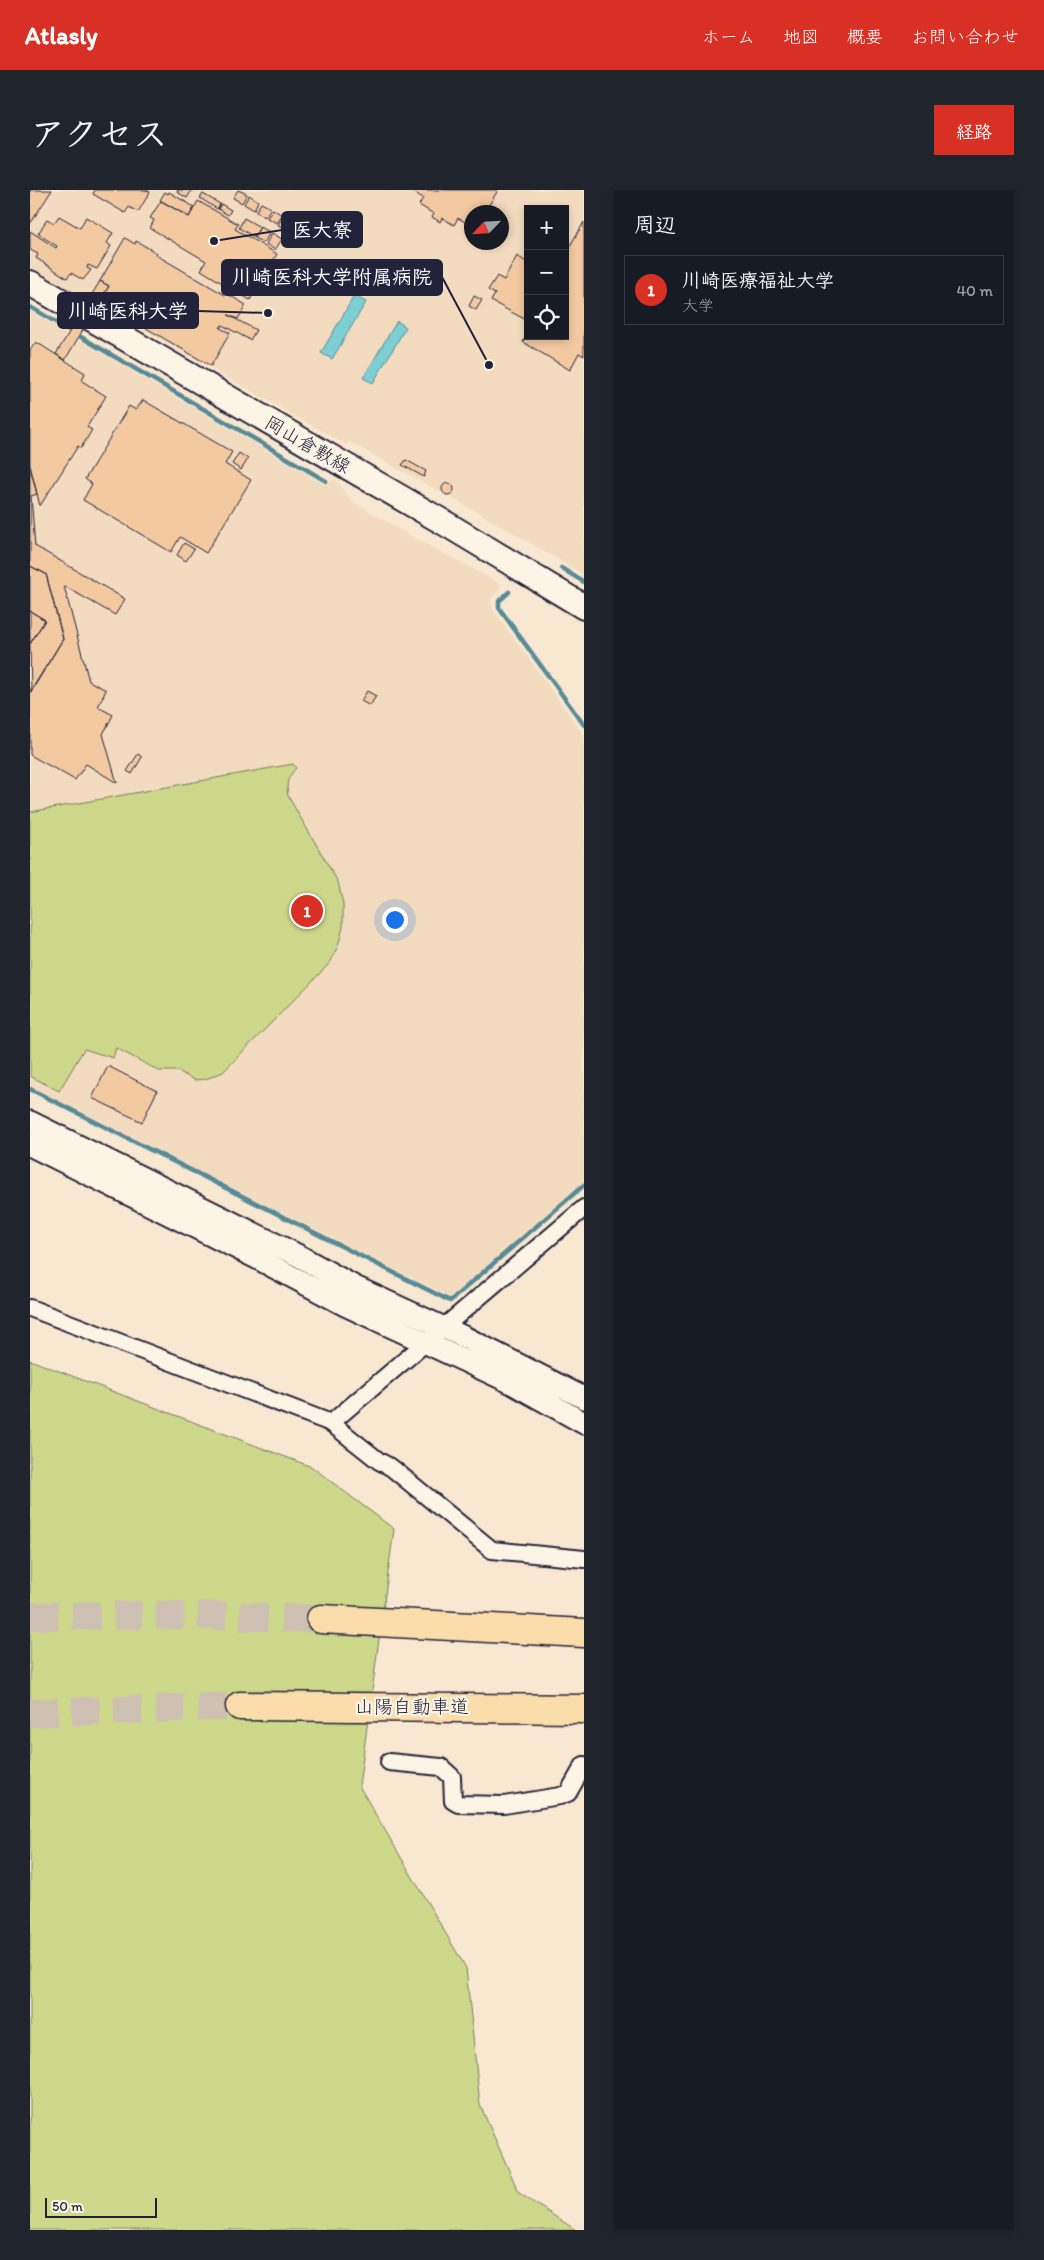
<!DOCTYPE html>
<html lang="ja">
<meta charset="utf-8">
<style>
body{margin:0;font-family:Itim,"Klee One",sans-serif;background:#20242c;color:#f1f3f6}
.controls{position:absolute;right:15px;top:15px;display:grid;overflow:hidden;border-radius:0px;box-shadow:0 2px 8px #0003}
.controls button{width:45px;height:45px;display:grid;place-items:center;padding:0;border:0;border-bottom:1px solid #363941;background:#171b24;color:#f1f3f6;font:25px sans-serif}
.compass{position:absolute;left:434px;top:15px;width:45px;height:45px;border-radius:50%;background:#171b24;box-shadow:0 2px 8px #0003;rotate:245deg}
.scale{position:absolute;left:15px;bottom:12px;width:112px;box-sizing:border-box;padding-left:5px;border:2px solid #22223b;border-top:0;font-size:14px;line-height:18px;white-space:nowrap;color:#22223b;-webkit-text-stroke:4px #fcf5e5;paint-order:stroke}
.you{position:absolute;left:364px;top:729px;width:18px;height:18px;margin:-12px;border:4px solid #fff;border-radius:50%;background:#1a73e8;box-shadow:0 0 0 8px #1a73e833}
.badge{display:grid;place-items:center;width:32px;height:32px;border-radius:50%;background:#d93025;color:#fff;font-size:16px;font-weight:700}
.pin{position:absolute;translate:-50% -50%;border:2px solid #fff;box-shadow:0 1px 5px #0006}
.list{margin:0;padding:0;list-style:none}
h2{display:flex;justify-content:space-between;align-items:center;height:65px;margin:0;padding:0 20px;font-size:21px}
h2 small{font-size:16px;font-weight:400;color:#9ea1a6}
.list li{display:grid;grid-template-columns:32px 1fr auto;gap:15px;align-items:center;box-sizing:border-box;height:70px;margin:0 10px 10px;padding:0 10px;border:1px solid #363941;border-radius:0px}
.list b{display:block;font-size:19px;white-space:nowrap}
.list p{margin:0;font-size:16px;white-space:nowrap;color:#9ea1a6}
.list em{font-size:16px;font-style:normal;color:#9ea1a6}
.icon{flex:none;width:28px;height:28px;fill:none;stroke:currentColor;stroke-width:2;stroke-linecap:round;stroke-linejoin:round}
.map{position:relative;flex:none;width:554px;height:2040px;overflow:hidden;border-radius:0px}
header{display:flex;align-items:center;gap:30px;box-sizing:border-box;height:70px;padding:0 25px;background:#d93025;color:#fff}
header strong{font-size:24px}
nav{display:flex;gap:28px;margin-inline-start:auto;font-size:18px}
.intro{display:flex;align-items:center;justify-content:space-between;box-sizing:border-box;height:120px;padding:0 30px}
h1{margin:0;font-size:35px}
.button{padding:12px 22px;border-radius:0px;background:#d93025;color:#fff;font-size:18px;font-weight:700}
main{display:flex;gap:30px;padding:0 30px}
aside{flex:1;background:#171b24;border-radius:0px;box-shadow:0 2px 8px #0003}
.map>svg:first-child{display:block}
.built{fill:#f3dbc0;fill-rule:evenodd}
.green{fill:#cdd88b;stroke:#787d63}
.water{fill:#7dcfd4;stroke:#598a97}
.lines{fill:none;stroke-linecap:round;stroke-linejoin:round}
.stream{stroke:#598a97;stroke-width:4.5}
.building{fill:#f3c9a2;stroke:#22223b}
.motorway-tunnel{stroke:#cec0b3;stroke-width:28;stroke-dasharray:28 14;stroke-linecap:butt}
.minor-casing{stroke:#22223b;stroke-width:20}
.tertiary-casing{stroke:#22223b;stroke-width:25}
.secondary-casing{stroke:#22223b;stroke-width:28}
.motorway-casing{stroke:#22223b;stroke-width:31}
.minor{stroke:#fcf5e5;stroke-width:16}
.tertiary{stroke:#fcf5e5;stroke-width:21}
.secondary{stroke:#fcf5e5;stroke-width:24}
.motorway{stroke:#fbddab;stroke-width:28}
.labels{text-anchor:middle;stroke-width:4.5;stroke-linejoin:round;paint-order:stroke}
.street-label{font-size:19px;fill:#22223b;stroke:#fcf5e5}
.leader{fill:none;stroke:#22223b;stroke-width:2}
.callout-dot{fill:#22223b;stroke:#fcf5e5;stroke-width:2}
.callout{fill:#22223b;stroke:#22223b;stroke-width:2}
.callout-label{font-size:20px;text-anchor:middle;font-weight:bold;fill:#fff}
</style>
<header>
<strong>Atlasly</strong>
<nav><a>ホーム</a><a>地図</a><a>概要</a><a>お問い合わせ</a></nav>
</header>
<div class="intro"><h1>アクセス</h1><a class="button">経路</a></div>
<main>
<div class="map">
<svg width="554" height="2040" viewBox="0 0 554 2040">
<rect width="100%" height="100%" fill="#f9e8d1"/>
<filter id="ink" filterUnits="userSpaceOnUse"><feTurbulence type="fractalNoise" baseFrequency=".02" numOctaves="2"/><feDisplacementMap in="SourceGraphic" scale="10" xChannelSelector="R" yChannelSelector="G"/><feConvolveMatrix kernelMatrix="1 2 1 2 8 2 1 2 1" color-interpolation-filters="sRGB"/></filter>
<g filter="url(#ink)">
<path class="built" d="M0,0h554v385l-98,-58 -137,-75 -3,3 -220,-125 -39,-18 -57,-34zM498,19h37v127h-37zM442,22h30v30h-30z
M0,121l295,174 10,-6 17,22 59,35 90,48 -2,7 -8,8 1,9 92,127v447l-134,115 -420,-211z"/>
<path class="green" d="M263,574l3,4c-9,10 -10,15 -8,28l50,86 5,22v23l-5,19 -8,17 -107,109 -17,7 -12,1 -16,-9h-19l-43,-23 -3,10 -29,-9 -25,42 -29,-15v-264z
M0,1170l282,107 82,62 -35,257 107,182 14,137 39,88 57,37h-546z"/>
<path class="water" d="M324,106l12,6 -34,57 -11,-6z
M367,131l9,6 -33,56 -10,-5z"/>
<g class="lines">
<path class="stream" d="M0,117l296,174
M531,378l23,14
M479,402l-10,9v7l85,117
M0,899l420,212 134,-116"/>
</g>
<path class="building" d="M0,0h22l-22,34z
M65,0h51l4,2 -12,20 -9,-5 -4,6 -32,-19z
M148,0h14l-5,8 -10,-6z
M208,0l9,4 -5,9 -9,-5z
M380,0h88l-13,22h-13v14l-14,-8 -4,7 -12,-7 -2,4 -8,-5 2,-3 -15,-9 4,-7z
M135,2l3,2 1,-2 25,15 -5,10 -29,-17z
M173,4l17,10 -3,5 -17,-11z
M219,5l9,6 -4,9 -10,-6z
M131,11l28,16 9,-16 40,23 -3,5 42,25 -27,46 -49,-30 5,-9 -56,-33 4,-8 -4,-2z
M231,13l10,5 -6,9 -9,-6z
M191,14l10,6 -3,5 -10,-6z
M243,19l9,6 -5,8 -10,-5z
M29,26l21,12 6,-11 27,16 -6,10 4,3 -14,23 -9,-4 -1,3 4,2 -8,10 -12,-7 -4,5 -31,-20 2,-4 -8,-4v-19l26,17 1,-2 -19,-12 9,-15 7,4z
M253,26l9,5 -5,8 -9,-4z
M214,28l16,9 -6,10 -15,-9z
M554,32v134l-5,-3 -9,17 -47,-28 5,-10v4h37v-82z
M230,37l10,5 -6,11 -10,-5z
M242,43l10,6 -7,11 -9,-6z
M95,48l10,6 1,-3 21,12 -1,2 69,40 1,-2 20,12 -8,14 -10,-4 28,15 -6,10 -28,-15 -2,3 10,5 -19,33 -111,-65 9,-15 -9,-5z
M487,66l11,7v58l-37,-20 4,-7 -7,-4 9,-14 7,4z
M70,91l9,5 -44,74 -9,-6z
M444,106l8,4 -6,10 -7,-4z
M6,152l49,31 -3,8 24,15 -19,31 5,3 -11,18 -3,-2 -38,60 -10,-40v-116z
M113,210l89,52 -7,12 26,16 -45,73 -26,-16 -9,15 -88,-52 9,-16 -7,-5 44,-73 7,4z
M209,263l9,6 -7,11 -9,-6z
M376,270l20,11 -2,6 -22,-12z
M0,276l7,28 -6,2 4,50 90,53 -10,16 -51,-29 25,95 17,9 -8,17 15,8 -10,19 14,49 -31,-19 -11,16 -45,-25v-63l33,-53 -17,-65 -16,-8z
M412 299a6 6 0 1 1 12 0a6 6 0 1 1-12 0Z
M154,353l10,6 -8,12 -9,-6z
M0,376l16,8 17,65 -32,53 -1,-48 15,-24 -15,-9z
M0,421l15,9 -15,24z
M337,501l9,5 -6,10 -9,-5z
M108,564l4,3 -10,17 -5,-3z
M78,876l49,25 -15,31 -50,-24z"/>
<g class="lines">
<path class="motorway-tunnel" d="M0,1426l161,-1 130,4
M0,1523l210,-7"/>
<g class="minor-casing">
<path id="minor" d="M0,1118l301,115 48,38 13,7 100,82 92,9
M301,1233l253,-215
M359,1572l52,5 11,10 1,24 5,3 46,1 56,-9 8,-3 16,-28"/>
</g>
<g class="tertiary-casing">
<path id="tertiary" d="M0,932l269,134 54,30 111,51 120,61
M0,955l225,112 90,48 167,78 72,40"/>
</g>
<g class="secondary-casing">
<path id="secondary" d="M0,93l418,242 136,82"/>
</g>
<g class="motorway-casing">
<path id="motorway" d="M291,1429l263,14
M210,1516l344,3"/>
</g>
<use href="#minor" class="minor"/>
<use href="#tertiary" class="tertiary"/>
<use href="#secondary" class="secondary"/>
<use href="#motorway" class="motorway"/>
</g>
</g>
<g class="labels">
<g class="street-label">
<text transform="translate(278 254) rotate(30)" y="7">岡山倉敷線</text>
<text x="382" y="1523">山陽自動車道</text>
</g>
</g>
<path class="leader" d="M184 51L252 40M459 175L412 87M238 123L168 121"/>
<g class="callout-dot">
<circle cx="184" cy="51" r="5"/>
<circle cx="459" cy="175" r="5"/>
<circle cx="238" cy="123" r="5"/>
</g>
<g class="callout">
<rect x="252" y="22" width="80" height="35" rx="5"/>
<rect x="192" y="70" width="220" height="35" rx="5"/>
<rect x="28" y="103" width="140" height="35" rx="5"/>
</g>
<g class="callout-label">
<text x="292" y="47">医大寮</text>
<text x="302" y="94">川崎医科大学附属病院</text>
<text x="98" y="128">川崎医科大学</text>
</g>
</svg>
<div class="controls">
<button>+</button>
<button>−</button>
<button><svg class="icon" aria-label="locate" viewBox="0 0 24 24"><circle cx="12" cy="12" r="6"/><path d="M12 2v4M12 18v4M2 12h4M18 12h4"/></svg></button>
</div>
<svg class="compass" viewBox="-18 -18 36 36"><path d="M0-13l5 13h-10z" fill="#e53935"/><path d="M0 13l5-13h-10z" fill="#9ea1a6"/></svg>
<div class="scale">50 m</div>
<div class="you"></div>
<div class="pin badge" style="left:277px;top:721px">1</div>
</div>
<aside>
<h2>周辺<small></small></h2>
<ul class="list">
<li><span class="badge">1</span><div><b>川崎医療福祉大学</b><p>大学</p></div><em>40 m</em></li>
</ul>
</aside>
</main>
